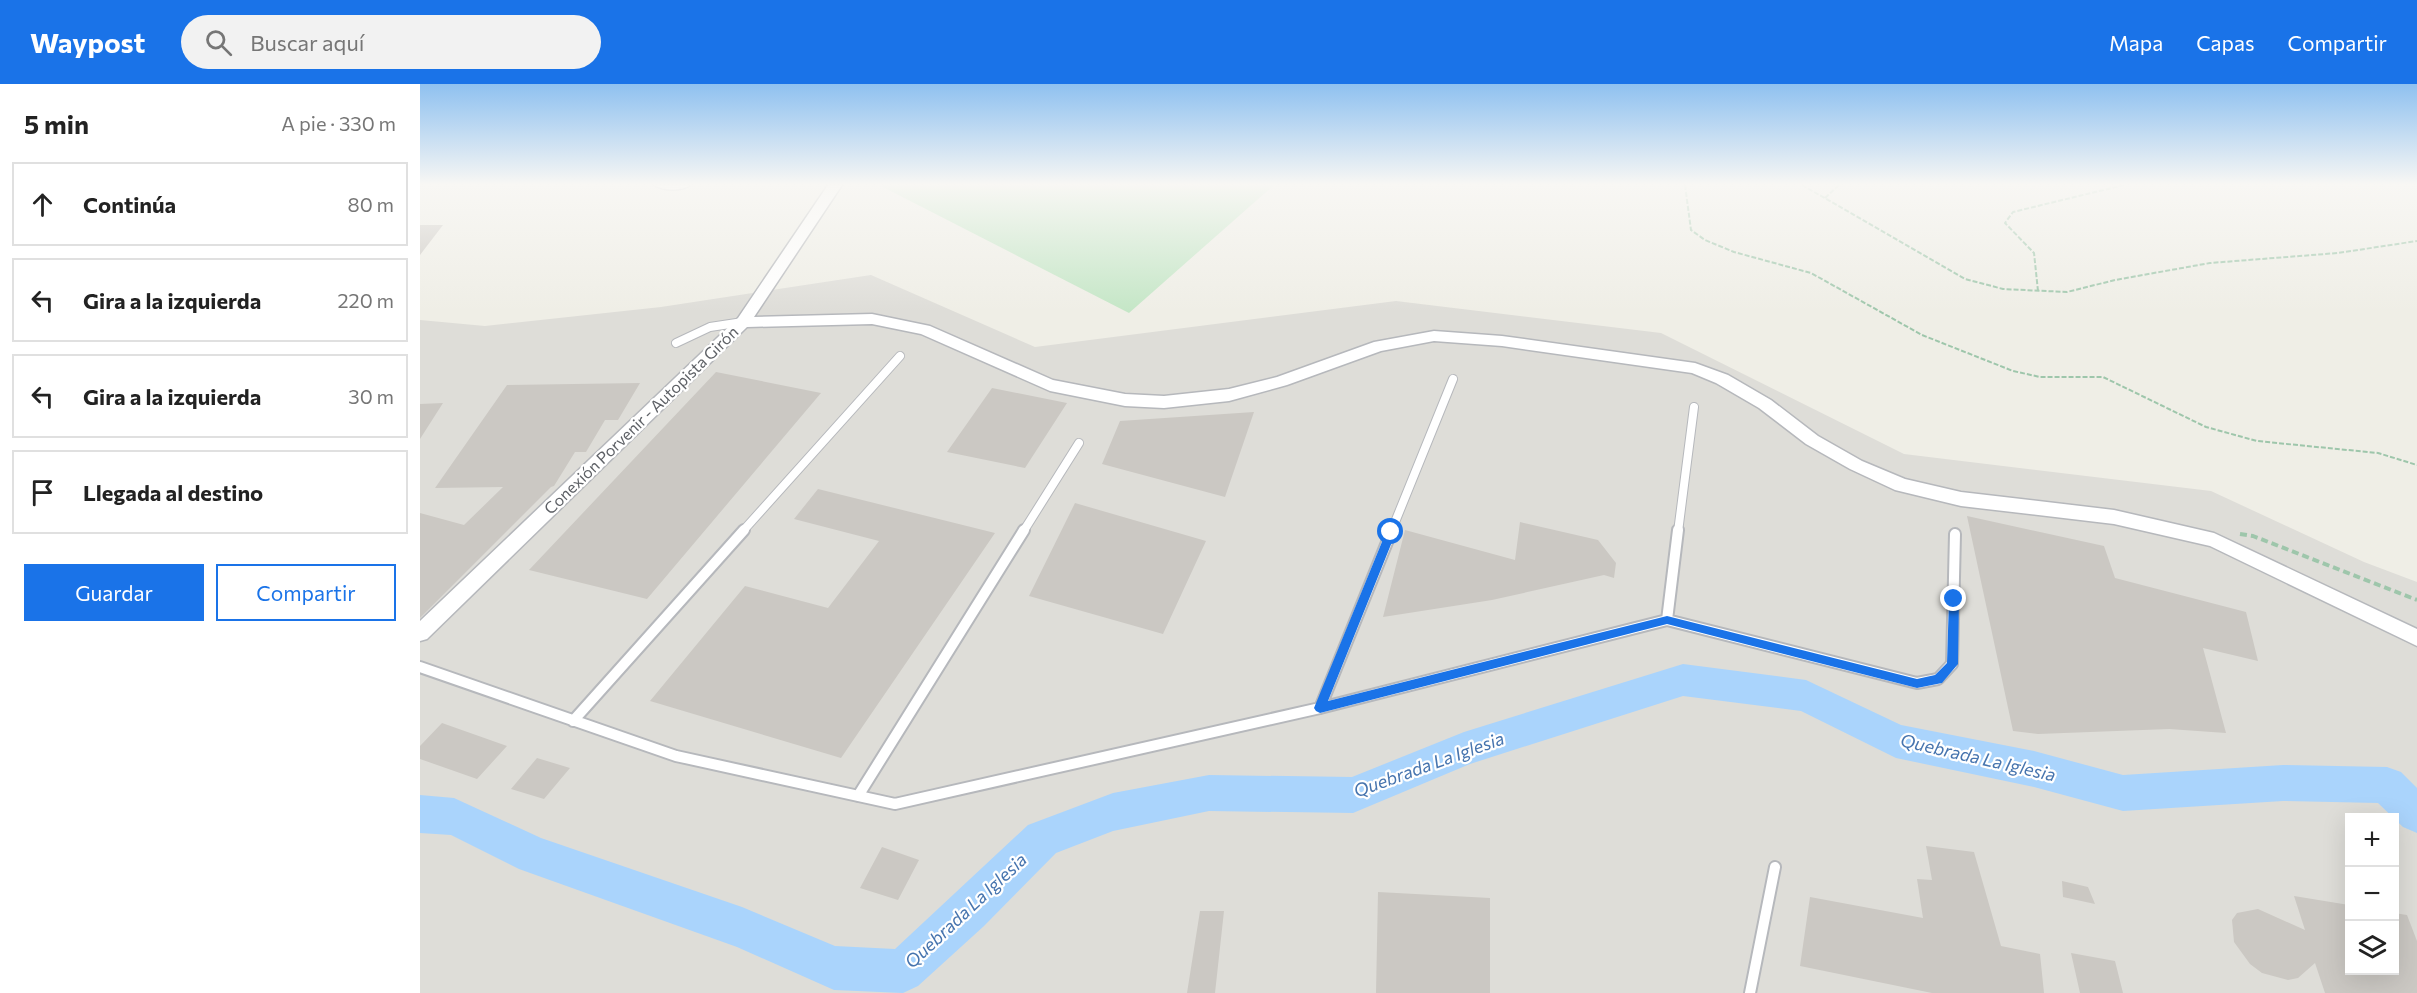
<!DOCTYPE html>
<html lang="es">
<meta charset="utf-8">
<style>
body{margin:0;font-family:Commissioner,sans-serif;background:#f2f2f2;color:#222}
.controls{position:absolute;right:18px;bottom:18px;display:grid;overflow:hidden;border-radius:0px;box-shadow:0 6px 24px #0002}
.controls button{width:54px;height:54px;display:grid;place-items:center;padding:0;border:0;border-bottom:2px solid #e0e0e0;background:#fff;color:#222;font:30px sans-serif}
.stop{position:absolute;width:18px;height:18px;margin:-14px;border:4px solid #1a73e8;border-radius:50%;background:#fff}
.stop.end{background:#1a73e8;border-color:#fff;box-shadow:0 2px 6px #0008}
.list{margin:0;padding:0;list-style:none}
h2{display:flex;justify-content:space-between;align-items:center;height:78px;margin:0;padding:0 24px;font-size:26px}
h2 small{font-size:20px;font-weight:400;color:#767676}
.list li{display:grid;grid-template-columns:39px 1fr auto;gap:18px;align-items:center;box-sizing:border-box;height:84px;margin:0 12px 12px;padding:0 12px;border:2px solid #e0e0e0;border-radius:0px}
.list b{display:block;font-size:22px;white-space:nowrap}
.list em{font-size:20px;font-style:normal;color:#767676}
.actions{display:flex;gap:12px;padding:18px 24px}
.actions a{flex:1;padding:14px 0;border:2px solid #1a73e8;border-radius:0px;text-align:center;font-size:21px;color:#1a73e8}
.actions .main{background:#1a73e8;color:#fff}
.icon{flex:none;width:33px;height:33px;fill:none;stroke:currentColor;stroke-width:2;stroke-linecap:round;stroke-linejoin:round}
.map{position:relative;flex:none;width:1997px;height:909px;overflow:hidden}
header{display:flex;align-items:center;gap:36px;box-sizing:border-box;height:84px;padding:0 30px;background:#1a73e8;color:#fff}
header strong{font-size:28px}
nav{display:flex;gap:33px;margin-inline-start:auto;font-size:21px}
.search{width:420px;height:54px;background:#f2f2f2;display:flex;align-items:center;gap:15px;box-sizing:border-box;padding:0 21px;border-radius:33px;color:#767676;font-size:22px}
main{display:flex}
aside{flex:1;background:#fff}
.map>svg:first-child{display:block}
.industrial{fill:#deddd8;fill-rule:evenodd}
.green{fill:#c4e6c6}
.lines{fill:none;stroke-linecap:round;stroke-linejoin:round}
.river{fill:#aad4fc;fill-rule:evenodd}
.building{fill:#cbc8c3}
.service-far1-casing{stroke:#b6b8bc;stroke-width:10}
.service-casing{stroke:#b6b8bc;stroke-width:14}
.minor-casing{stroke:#b6b8bc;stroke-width:3}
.path-far1{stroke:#9ec6ab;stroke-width:2;stroke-dasharray:5 2;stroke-linecap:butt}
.path{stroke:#9ec6ab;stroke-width:4;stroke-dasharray:7 4;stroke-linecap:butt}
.service-far1{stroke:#fff;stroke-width:8}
.service{stroke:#fff;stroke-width:10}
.minor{fill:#fff;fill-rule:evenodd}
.route{fill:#1a73e8}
.labels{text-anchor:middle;stroke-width:4.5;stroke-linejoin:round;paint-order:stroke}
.street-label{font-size:16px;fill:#5e6166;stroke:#fff}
.water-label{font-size:18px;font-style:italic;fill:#4674ae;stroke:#fff}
</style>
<header>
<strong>Waypost</strong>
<div class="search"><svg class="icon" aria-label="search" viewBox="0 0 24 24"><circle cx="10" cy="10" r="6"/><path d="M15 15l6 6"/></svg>Buscar aquí</div>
<nav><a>Mapa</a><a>Capas</a><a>Compartir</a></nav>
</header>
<main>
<aside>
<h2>5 min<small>A pie · 330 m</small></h2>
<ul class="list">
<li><svg class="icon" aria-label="ahead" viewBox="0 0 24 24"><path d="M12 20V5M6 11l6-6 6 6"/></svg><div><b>Continúa</b></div><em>80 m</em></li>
<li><svg class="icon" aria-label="left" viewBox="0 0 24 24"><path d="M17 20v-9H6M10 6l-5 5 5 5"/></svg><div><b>Gira a la izquierda</b></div><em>220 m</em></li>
<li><svg class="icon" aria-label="left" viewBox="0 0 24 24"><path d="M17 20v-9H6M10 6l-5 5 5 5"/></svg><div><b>Gira a la izquierda</b></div><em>30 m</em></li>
<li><svg class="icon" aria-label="arrive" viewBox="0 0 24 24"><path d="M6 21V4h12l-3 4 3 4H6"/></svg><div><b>Llegada al destino</b></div></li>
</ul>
<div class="actions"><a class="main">Guardar</a><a>Compartir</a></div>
</aside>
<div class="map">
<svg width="1997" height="909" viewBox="0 0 1997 909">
<rect width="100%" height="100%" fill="#efeee6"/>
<path class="industrial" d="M451,191l164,72 361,-46 265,32 243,121 307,37 153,71 53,20v411h-1997v-673l65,6 176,-19zM1930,734h44v152h-44z"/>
<path class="green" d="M459,101h395l-145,128z"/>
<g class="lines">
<path class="river" d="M1263,580l123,16 95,45 133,26 89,24 160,-10 104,2 14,5 16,16v45l-14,-6 -25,-24 -95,-2 -160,10 -89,-24 -138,-29 -95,-47 -118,-15 -213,68 -117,49 -144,-2 -96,20 -57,22 -72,73 -66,60 -15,7 -69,-3 -97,-43 -218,-78 -68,-34 -31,-2v-38l34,3 87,40 201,69 93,39 60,3 133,-124 85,-32 96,-18 143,2 112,-45z"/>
</g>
<path class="building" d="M0,141h23l-23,30z
M296,288l105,21 -174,206 -118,-29z
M220,299l-22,37h-13l-19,32h-11l-21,34 -3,1 -131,131v-105l44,12 39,-38 -68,1 72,-103z
M572,304l75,15 -42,65 -78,-16z
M23,319l-23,36v-35z
M834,328l-29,85 -123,-33 18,-43z
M398,405l177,44 -154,225 -191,-57 95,-115 83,22 51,-67 -85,-22z
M655,419l131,38 -43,93 -134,-38z
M1547,432l137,30 11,32 131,34 12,49 -55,-13 23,85 -57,-4 -131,5 -25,-3z
M1100,438l78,18 18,23 -2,15 -10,-3 -112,25 -109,17 22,-87 110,30z
M22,639l65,23 -30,33 -57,-20v-13z
M117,674l33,10 -26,31 -33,-10z
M1506,762l48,6 27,94 39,8 4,39h-112l-132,-27 10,-69 113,21 -6,-39 15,1z
M462,763l37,13 -21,40 -38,-12z
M1642,797l26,6 7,17 -32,-7z
M958,808l112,6v95h-114z
M1874,812l55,9v65h45v-57l13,2 10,26v52h-92l-10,-30 -17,15 -10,2 -26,-7 -12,-9 -16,-22 -2,-22 5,-7 21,-4 47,21z
M780,827h24l-9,82h-28z
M1651,869l44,8 8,32h-43z"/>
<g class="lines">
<g class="service-far1-casing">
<path id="service-far1" d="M256,259l34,-16 33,-5
M322,448l158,-176
M603,448l56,-89
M971,448l62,-153
M1258,448l16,-125"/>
</g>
<g class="service-casing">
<path id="service" d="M1247,536l11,-90
M0,583l256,89 219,48 425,-96 347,-88 250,63 21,-4 14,-15 3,-130
M900,624l72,-178
M153,637l171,-191
M438,712l166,-266
M1330,909l25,-126"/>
</g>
<g class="minor-casing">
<path id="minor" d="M235,101h35c-8,6 -27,6 -35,0z
M408,101h14l-88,132 118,-3 58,12 123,54 72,14 39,2 65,-7 48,-12 97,-35 60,-11 68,5 193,27 33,12 43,25 47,36 44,25 43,18 56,13 153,18 100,23 203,96v17l-207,-100 -96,-22 -153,-18 -66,-16 -45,-21 -44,-25 -47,-36 -43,-25 -24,-10 -190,-27 -68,-5 -53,10 -94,34 -58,16 -65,7 -39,-2 -75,-15 -129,-57 -49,-10 -125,3 -320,312 -7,2v-20l318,-303z"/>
</g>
<path class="path-far1" d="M1265,101l6,45 14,10 29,12 77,21 111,62 91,36 27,6h63l103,50 51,14 121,12 39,12
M1382,101l163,94 38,10 64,3 48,-12 95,-17 128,-10 79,-12
M1405,114l14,-13
M1618,207l-4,-38 -29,-30 8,-11 111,-27"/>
<path class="path" d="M1820,450l13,2 164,64"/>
<use href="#service-far1" class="service-far1"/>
<use href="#service" class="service"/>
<use href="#minor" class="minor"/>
</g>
<linearGradient id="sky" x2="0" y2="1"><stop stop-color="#8fc1f0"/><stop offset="0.44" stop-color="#f8f7f4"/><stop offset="1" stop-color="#f8f7f4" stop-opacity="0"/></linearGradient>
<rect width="1997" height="228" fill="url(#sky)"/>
<path class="route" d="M971,444l5,4 -68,169 339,-85 250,63 18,-4 12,-12 2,-64 5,-4 5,4 -1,65 -16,19 -25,5 -250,-64 -347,89 -4,-2 -2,-3 72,-176z"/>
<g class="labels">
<g class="street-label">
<text transform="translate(221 336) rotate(-44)" y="6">Conexión Porvenir - Autopista Girón</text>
</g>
<g class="water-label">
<text transform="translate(1558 674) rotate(13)" y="6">Quebrada La Iglesia</text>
<text transform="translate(1009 681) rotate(-20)" y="6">Quebrada La Iglesia</text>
<text transform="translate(546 827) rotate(-43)" y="6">Quebrada La Iglesia</text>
</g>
</g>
</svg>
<div class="controls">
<button>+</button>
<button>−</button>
<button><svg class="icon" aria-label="layers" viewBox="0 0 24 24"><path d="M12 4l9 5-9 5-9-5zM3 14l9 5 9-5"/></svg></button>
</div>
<div class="stop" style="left:971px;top:448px"></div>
<div class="stop end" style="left:1534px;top:515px"></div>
</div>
</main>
